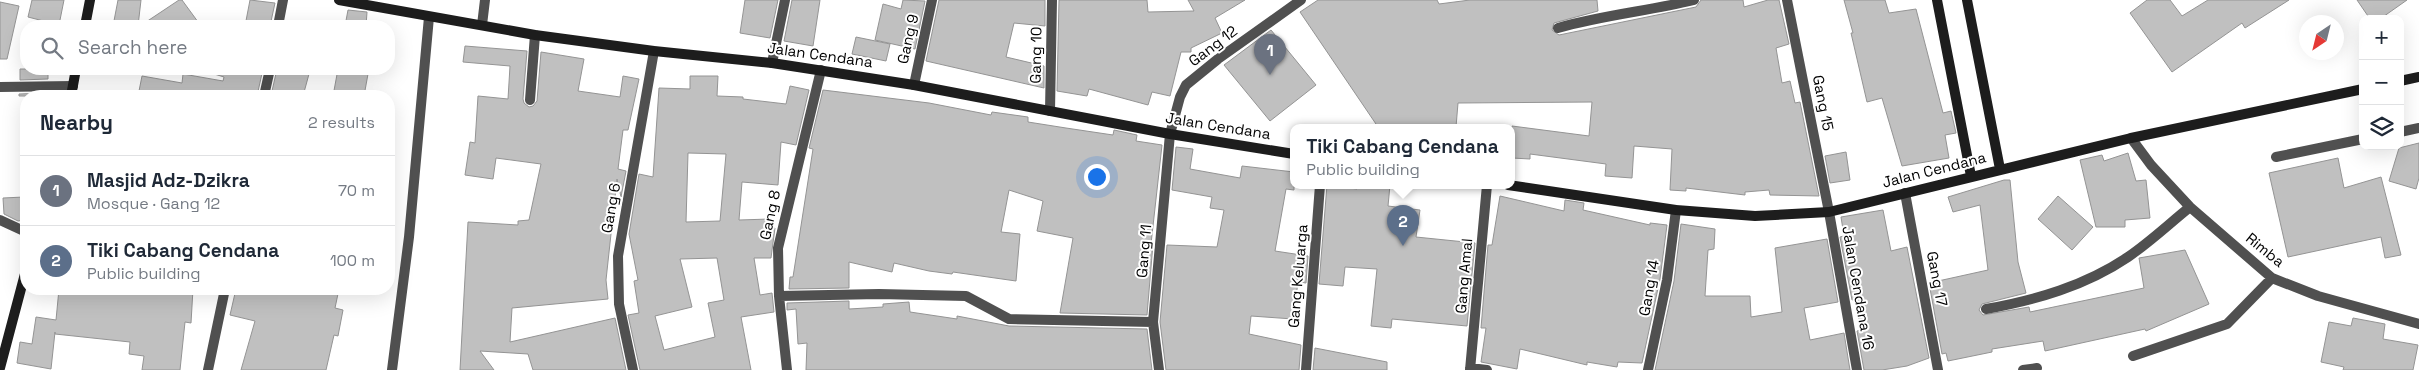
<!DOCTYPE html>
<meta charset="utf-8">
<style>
body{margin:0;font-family:"Space Grotesk",sans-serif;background:#f6f6f7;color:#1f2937}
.controls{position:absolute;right:15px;top:15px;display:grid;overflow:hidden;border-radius:10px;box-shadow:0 5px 20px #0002}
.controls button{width:45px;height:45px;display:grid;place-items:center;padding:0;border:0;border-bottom:1px solid #e0e1e3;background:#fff;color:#1f2937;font:25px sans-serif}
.compass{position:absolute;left:2299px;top:15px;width:45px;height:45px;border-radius:50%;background:#fff;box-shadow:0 5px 20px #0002;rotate:215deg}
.you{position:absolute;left:1096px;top:176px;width:18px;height:18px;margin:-12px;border:4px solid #fff;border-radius:50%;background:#1a73e8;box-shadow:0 0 0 8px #1a73e833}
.badge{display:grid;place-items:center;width:32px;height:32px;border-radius:50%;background:#000;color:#fff;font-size:16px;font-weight:700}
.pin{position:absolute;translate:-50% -41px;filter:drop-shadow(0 1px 2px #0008)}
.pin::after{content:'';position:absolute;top:26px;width:18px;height:15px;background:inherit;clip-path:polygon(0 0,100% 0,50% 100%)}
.popup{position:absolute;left:1290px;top:124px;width:225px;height:65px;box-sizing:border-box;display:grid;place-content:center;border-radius:10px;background:#fff;filter:drop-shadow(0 1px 4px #0005);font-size:16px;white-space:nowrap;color:#747a83}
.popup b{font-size:19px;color:#1f2937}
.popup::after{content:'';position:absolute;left:50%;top:100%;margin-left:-10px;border:10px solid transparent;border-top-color:#fff}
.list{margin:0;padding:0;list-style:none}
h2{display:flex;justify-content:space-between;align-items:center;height:65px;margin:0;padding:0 20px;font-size:21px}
h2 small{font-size:16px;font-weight:400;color:#747a83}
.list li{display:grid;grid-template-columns:32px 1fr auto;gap:15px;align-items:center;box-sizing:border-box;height:70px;padding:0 20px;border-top:1px solid #e0e1e3}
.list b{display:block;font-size:19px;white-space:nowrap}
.list p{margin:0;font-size:16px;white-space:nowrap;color:#747a83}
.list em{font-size:16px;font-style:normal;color:#747a83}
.icon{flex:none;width:28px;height:28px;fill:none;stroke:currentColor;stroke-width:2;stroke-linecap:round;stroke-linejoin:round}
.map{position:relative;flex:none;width:2419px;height:370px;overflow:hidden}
.search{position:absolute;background:#fff;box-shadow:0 5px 20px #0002;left:20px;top:20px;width:375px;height:55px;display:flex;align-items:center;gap:12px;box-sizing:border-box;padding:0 18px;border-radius:20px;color:#747a83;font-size:19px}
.panel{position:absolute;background:#fff;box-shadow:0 5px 20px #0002;left:20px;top:90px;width:375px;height:205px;border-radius:20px}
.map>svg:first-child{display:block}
.building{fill:#c0c0c0;stroke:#949494;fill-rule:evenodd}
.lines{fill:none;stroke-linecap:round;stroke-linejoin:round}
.lane{stroke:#505050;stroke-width:10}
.street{stroke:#505050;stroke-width:10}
.secondary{stroke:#1d1d1d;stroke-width:10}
.labels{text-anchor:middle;stroke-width:4;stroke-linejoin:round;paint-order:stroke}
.street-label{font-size:15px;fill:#000;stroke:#fff}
</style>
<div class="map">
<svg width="2419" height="370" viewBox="0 0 2419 370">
<rect width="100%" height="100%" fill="#fff"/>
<path class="building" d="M32,0h32l-5,25 -31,-8z
M118,0h23l-3,26h-25z
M179,0h3l19,26h-61z
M250,0l25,3 -5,23h-25z
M745,0h33l-8,38 -30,-5z
M792,0h28l-7,46 -29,-5z
M903,0l22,1 -10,48 -40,-9 8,-36 18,5z
M939,0h106v26l-31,-3 -8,34 38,9v22l-118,-27z
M1059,0h88l1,12 46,-1 -6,-11h57l-30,18 7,15 -31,15v4h-10l-11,44 -18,-4 -4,13 -59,-16 -2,7 -30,-5z
M1318,0h119l2,4 31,-4h127l1,11 -44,12 -2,7 7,5 137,-28 5,-7h42l1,7 24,-7h11l10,44 -13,4 6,35 8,-2 5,22 5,-1 19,94 -49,-1 -1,-5 -24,2v3l-59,-7v3l-16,-1 2,-41 -38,-3 -2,32 -27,-2 1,-12 -76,-10v5l-18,-1v-32l77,10 3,-34 -134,1 -2,24h-78l-78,-115z
M1844,0h41l4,13 27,-4 27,104 8,-2 5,22 -11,2 4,23 -47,8 -20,-68 -15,4 -16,-69h2z
M2147,0h23l12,16 26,-16h81l-44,28 -3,-5 -70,49 -42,-59z
M2357,0h50l-27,19h-10z
M0,2l19,4 -12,53h-7z
M348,10l19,2 -1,14h-21z
M1271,30l45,55 -46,36 -46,-56z
M856,37l34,7 -4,17 -34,-7z
M465,46l62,5 -4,48 1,4 5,4 4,-1 4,-5 4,-49 43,7 -6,32 42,6 3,-21 16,3 -11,51h-5l-5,39 8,2 -5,26 -4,-18 -11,101 2,19 -96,9 -2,34 105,-24 11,52h-93l-5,-16 -48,-3 14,19h-34l8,-148 50,3v-4l11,-1 12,-56 -45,-6 -3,21 -28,-4 5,-33 5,1 3,-47 30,3 2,-33 -47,-4z
M20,69h28v10l-28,1z
M212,69h51l-6,27h-119l4,-20 40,7 1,-9 40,7 1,-4 -13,-4z
M277,69h14l18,5 -6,22h-13l-18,-5z
M338,69l30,5 -4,22h-31z
M690,76h28l-1,20 26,1v2l43,5 4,-18 19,4 -13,55 -15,-3 -3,43 -36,-3 -3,38 31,-1v9h5l-4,30h-17l6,37 12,-2 2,19 -33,5 10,53h-111l-12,-55 11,-2 -5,-32 4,-1 -9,-46 10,-60 14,3 6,-89 31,1zM688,153l38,1 -6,67 -34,1zM717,258l7,42 -16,3 7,34 -51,13 -9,-34 37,-9 -12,-48z
M823,90l106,13 62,12 1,-3 36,5v5l38,6 47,7 1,-5 23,5 -1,6 26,4 -11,99h2l-6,71 -87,-2 13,-75 -36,-7 6,-30 -34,-11 -8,42 19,2 -4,47 -63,-9 -1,2 -23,-3 -35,-8 -2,9 -43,-10v26l-60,1 1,-12h3l20,-128 -4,-1z
M47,93v3h-28v-2z
M2419,143v35l-3,11 -27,-8 10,-33z
M1176,147l17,2 -3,20 50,9 2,-12 52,6v18l-8,-1 -11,62 33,5 -2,27 -8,-1 -5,37 -42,-3 -2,18 52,11 -2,25h-133l-6,-48 7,-77 50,2 7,-37 -14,-2 2,-11 -40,-7z
M1846,152l4,28 -20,3 -5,-27z
M2128,153l8,28 10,-1 4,38 -25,2v7h-29l-16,-67 22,-5 2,6z
M2338,158l6,30 37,-11 20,78 -16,3 -4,-21 -93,20 -19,-84z
M2004,180h6l8,82 8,31 -44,11 -3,6 4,5 46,-8 1,5 114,-24 -5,-30 46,-8 24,54 -63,27 -1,-2 -100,22 -2,-10 -51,8v3l-44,9 -2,-8 -4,1 -13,-71 59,-13 -8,-65 -27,7 -5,-15z
M1327,185l30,4v-3l17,1v-2h16l-2,21 32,4 -4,27 59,6 -8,83 -75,-7 -1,9 -20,-2 6,-57 -32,-2 -2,19 -24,-2z
M1500,196l64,15 1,-11 19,3 -1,7 67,15v-2l17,2 -7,54 -18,84 -24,-1 -1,5 -30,-5v3l-67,-16 -3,20 -36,-7 5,-34h-5l7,-83h4z
M2058,196l35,31 -21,23 -34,-31z
M24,197l1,23 -7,1 -14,-7 -1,-16z
M1883,210l8,41 16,-4 22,111 -22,8 -25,4h-18l-7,-39 4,-1 -6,-31 -3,1 -12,-63 4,-1 -3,-19z
M1681,224l34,5 -1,20 -6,1 -3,46h45l1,21 31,-5 -7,-64 52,-9 11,63 -34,6 6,32 34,-7 6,37h-195l19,-89z
M59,289h134l-2,34 -6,-1 -5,48h-38l2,-14 -15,-2 1,-12 -75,-8v-2l-4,37 -34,-6 3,-21 12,2 4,-27 20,3z
M236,289h103l-4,19 8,2 -5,26 -4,-1 -8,35h-85l14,-49 -25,-6z
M849,301v8l34,-2v-3l26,-2 1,10 47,7v-3l52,10 138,3 5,41h-346l1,-27 -9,1 -2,-35 -9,1v-7z
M2353,318l32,6 -2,15 35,6 -5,25h-70l1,-3 -23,-5 8,-40 22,4z
M1315,348l72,14v8h-74z"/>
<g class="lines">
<path class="lane" d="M482,25l3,-25
M530,100l5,-65
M2400,132l19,-4
M2276,157l87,-18"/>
<path class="street" d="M1787,0l42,212 28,158
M278,26l5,-26
M1558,28c45,-13 91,-17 136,-28
M772,63l13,-63
M914,85l18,-85
M0,87l73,-1
M264,96l6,-27
M1050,111l2,-111
M2131,138l20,27 39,42 82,71 46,18 101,28
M1905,193l33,177
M0,220l26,12
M779,296l100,-2 87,2 43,23 144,3
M1986,309c50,-9 99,-23 142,-52 22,-15 42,-34 62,-50
M2133,356l94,-32 45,-46
M1470,368l17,2
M208,370l17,-81
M392,370l17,-133 20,-220
M633,370l-14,-66 -1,-48 36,-205
M787,370l-8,-74 -1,-48 43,-178
M1159,370l-6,-48 17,-188 10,-37 6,-12 32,-26 83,-59
M1306,370l14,-185
M1470,370l17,-185
M1648,370l19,-90 9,-70
M2023,370l14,-2"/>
<path class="secondary" d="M339,0l196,35 119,16 118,12 142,22 256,49 124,20
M1937,0l34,176
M1967,0l33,169
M85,26l5,-26
M2400,81l19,-4
M71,96l5,-27
M1508,185l168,25 79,6 74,-4 302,-74 232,-49
M0,368l26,-98"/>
</g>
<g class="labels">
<g class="street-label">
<text transform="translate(908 39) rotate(-77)" y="5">Gang 9</text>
<text transform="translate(1213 46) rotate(-37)" y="5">Gang 12</text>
<text transform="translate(820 55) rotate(8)" y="5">Jalan Cendana</text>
<text transform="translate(1036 55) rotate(-89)" y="5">Gang 10</text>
<text transform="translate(1823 103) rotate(79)" y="5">Gang 15</text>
<text transform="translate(1218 126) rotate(9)" y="5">Jalan Cendana</text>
<text transform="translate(1934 170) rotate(-14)" y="5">Jalan Cendana</text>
<text transform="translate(611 208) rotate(-80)" y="5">Gang 6</text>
<text transform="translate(770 215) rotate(-78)" y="5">Gang 8</text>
<text transform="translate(2265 250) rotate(39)" y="5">Rimba</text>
<text transform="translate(1144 251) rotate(-85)" y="5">Gang 11</text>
<text transform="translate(1298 276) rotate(-85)" y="5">Gang Keluarga</text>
<text transform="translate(1464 276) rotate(-85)" y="5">Gang Amal</text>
<text transform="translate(1937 279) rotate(79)" y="5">Gang 17</text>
<text transform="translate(1649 288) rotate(-80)" y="5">Gang 14</text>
<text transform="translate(1858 288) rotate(80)" y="5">Jalan Cendana 16</text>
</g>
</g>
</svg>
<div class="controls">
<button>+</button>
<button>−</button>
<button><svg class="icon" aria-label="layers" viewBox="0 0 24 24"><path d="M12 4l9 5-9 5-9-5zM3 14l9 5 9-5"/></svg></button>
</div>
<svg class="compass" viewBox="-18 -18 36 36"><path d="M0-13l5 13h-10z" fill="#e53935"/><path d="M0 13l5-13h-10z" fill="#747a83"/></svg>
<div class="you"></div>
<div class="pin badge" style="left:1270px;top:75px;background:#6b7280">1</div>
<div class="pin badge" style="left:1403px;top:246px;background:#5c6f8a">2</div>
<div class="popup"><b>Tiki Cabang Cendana</b>Public building</div>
<div class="search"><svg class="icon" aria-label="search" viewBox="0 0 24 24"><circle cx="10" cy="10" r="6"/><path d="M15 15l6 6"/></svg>Search here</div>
<section class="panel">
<h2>Nearby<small>2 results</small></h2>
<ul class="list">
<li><span class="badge" style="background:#6b7280">1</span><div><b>Masjid Adz-Dzikra</b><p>Mosque · Gang 12</p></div><em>70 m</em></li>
<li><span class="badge" style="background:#5c6f8a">2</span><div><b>Tiki Cabang Cendana</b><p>Public building</p></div><em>100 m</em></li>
</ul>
</section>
</div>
